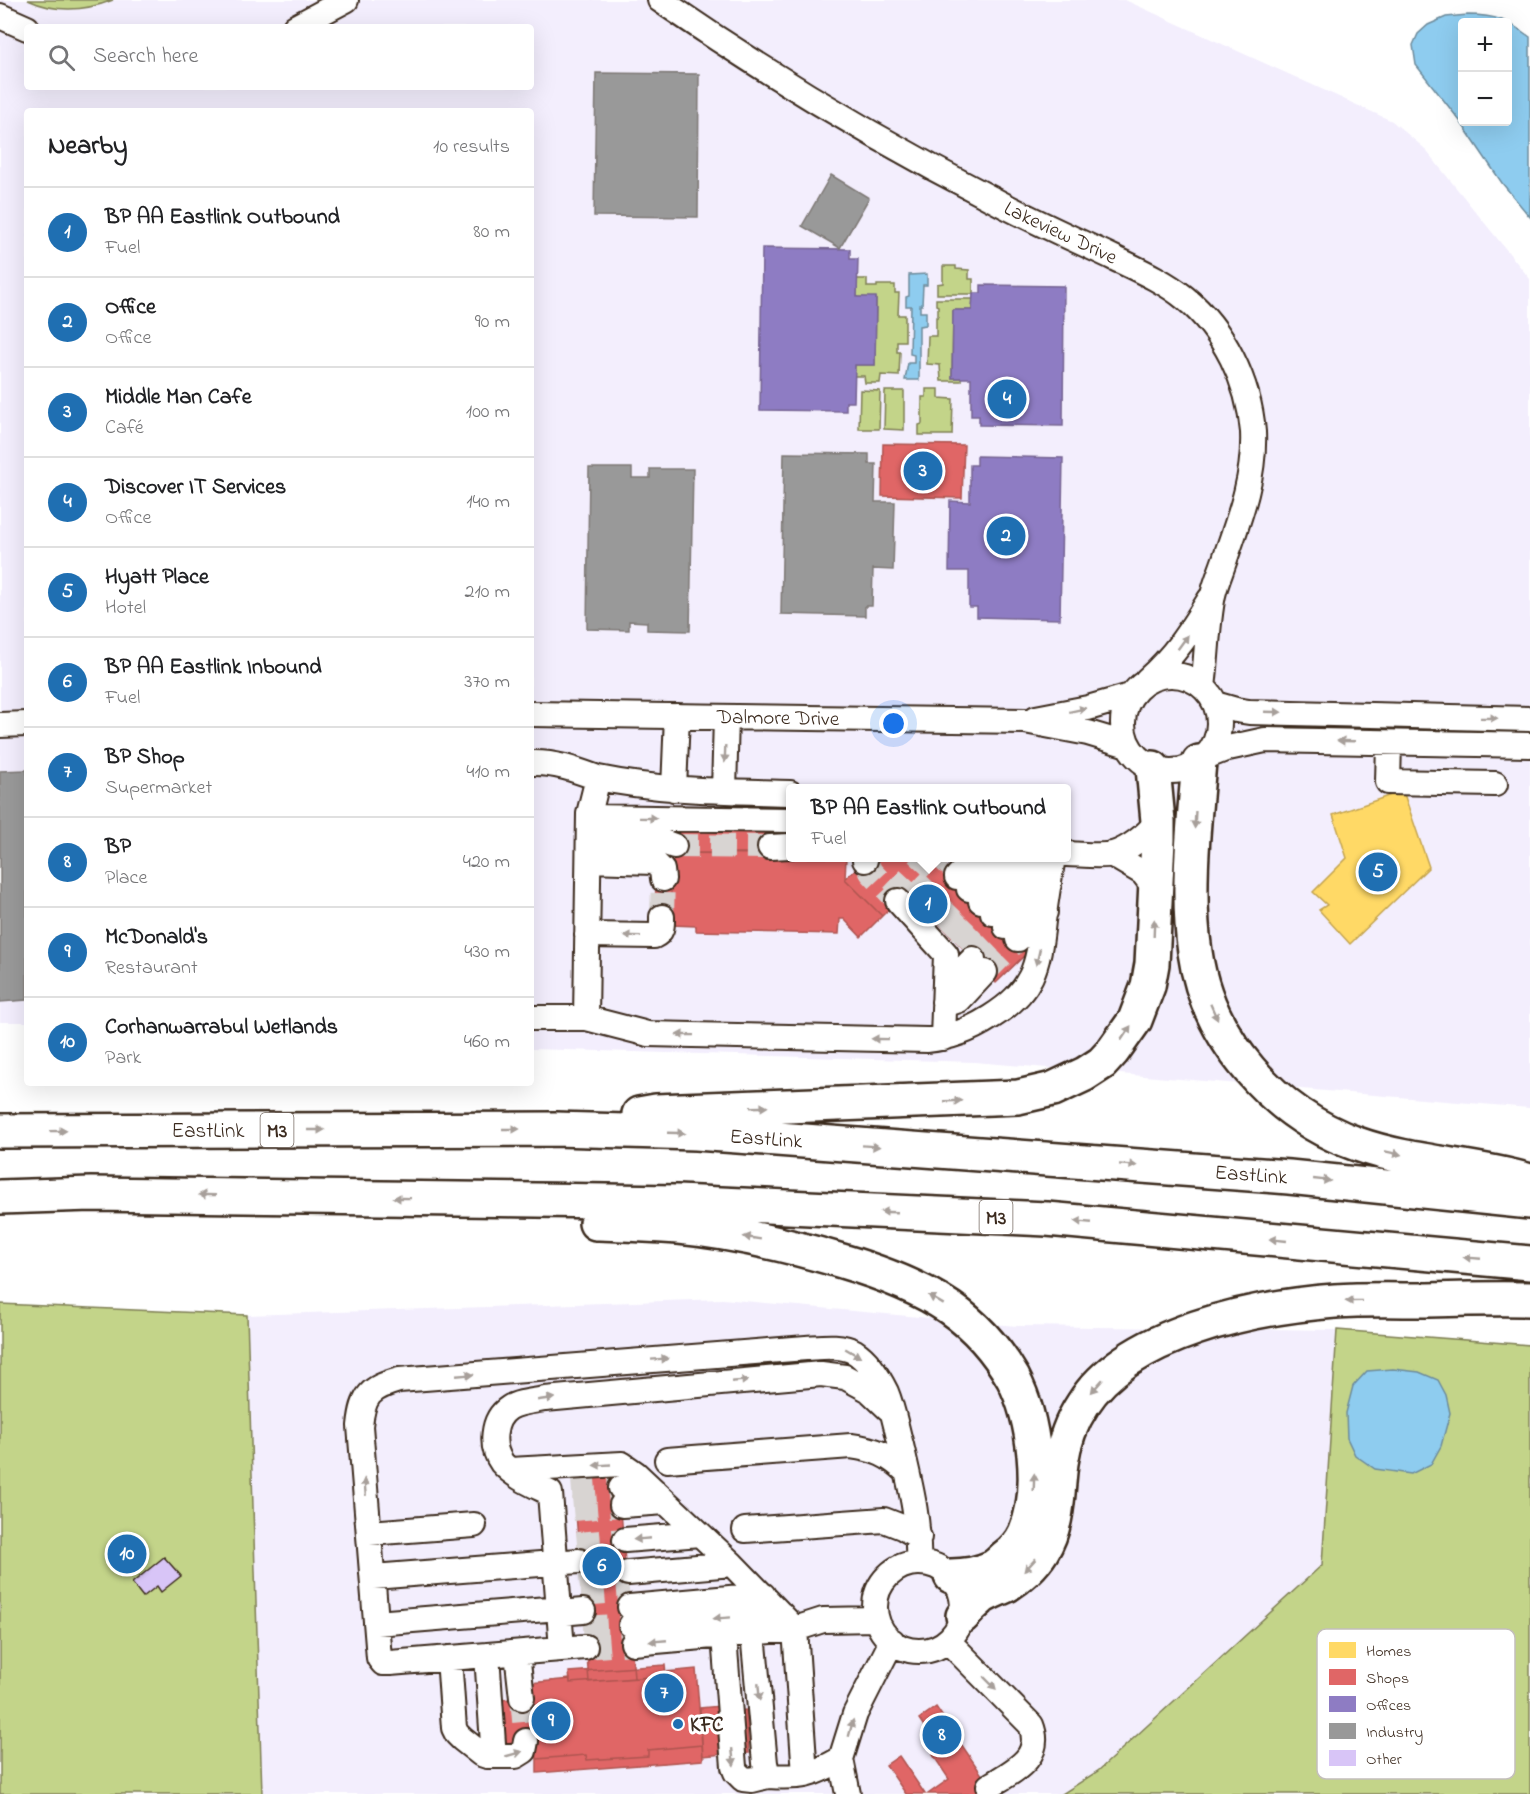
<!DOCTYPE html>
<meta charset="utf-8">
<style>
body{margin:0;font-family:"Indie Flower",sans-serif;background:#f6f6f6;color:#202124}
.controls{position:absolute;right:18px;top:18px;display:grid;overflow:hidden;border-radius:6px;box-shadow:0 6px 24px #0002}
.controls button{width:54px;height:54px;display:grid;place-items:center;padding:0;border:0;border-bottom:2px solid #e0e0e0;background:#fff;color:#202124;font:30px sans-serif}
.you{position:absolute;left:894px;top:724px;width:21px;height:21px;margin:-15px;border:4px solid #fff;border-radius:50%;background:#1a73e8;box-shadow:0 0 0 9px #1a73e833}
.badge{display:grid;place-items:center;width:39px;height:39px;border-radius:50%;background:#1f6fb2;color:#fff;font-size:20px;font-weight:700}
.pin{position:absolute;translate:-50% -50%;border:3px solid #fff;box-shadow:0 2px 6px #0006}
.popup{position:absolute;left:786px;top:784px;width:285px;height:78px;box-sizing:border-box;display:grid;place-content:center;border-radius:6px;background:#fff;filter:drop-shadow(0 2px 4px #0005);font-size:20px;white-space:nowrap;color:#757577}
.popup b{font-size:22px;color:#202124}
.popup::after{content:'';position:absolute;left:50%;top:100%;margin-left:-12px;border:12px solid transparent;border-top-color:#fff}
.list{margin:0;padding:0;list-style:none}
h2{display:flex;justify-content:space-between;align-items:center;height:78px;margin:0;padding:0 24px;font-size:26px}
h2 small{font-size:20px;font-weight:400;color:#757577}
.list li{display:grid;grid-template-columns:39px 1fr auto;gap:18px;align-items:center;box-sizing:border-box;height:90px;padding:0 24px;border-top:2px solid #e0e0e0}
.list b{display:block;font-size:22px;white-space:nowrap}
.list p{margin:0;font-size:20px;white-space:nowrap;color:#757577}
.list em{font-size:20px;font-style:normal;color:#757577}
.icon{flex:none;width:33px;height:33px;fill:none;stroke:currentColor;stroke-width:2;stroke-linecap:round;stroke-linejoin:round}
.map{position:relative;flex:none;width:1530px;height:1794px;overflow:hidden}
.search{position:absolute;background:#fff;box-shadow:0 6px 24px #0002;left:24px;top:24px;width:510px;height:66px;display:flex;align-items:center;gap:15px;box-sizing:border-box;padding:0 21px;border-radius:6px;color:#757577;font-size:22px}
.panel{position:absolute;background:#fff;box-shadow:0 6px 24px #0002;left:24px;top:108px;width:510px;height:978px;border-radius:6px}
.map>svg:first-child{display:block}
.built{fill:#f3eefd;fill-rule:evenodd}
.green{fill:#c3d489;stroke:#7f7f54;stroke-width:1.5}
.water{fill:#8eccef;stroke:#6d8b9b;stroke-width:1.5;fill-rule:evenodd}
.homes{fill:#ffd966;stroke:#c4a450;stroke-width:1.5}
.shops{fill:#e06666;stroke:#ae5450;stroke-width:1.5}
.offices{fill:#8e7cc3;stroke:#756392;stroke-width:1.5}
.industry{fill:#999;stroke:#7d7874;stroke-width:1.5}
.building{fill:#d8c5f7;stroke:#3b2a1e;stroke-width:1.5}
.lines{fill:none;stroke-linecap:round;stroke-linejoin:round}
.minor-tunnel{stroke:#d8d4d2;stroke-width:24;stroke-dasharray:24 12;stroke-linecap:butt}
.minor-casing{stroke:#3b2a1e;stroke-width:28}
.highway-casing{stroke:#3b2a1e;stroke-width:38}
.minor{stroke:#fff;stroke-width:24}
.highway{stroke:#fff;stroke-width:33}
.oneway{fill:#a79f9a}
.poi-dot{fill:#1f6fb2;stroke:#fff;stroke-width:2}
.labels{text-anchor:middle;stroke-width:6;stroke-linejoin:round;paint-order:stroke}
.shield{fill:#fff;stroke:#766a62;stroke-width:1.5}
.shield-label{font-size:20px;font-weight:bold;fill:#3b2a1e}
.street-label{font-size:21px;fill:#3b2a1e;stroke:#fff}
.poi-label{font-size:21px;font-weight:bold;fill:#3b2a1e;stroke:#fff;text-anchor:start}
.key{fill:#fff;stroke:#c4bfbc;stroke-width:1.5}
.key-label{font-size:16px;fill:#3b2a1e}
</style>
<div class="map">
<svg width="1530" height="1794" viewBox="0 0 1530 1794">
<rect width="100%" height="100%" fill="#fff"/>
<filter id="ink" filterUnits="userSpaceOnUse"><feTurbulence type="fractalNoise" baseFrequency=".0167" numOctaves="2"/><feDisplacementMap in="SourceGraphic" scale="12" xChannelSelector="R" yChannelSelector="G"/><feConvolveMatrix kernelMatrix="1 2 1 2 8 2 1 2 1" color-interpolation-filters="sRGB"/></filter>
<g filter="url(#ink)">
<path class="built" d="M0,0h28l20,7 27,2 25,-4 13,-5h1012l267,121 32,27 106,131v829l-555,-46 -444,-13v-938h-504v911h-27zM27,27h504v60h-504zM790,788h276v70h-276z
M723,1299l294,27 320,4 -14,235 -225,206 -36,23h-800l-15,-479z"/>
<path class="green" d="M28,0h85c-28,11 -57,13 -85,0z
M943,266h13v3l13,1v9h4v15h-36v-10l6,-1z
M857,279h10v8h10v-2h18v8h4l-1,22h7v26h-8v11h3l-1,24 -18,-1 -1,8h-15l-1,-7h-10l1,-11h20l1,-67 -19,-1z
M936,299h37l-1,11h-19l-1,68h9v3h-20l-1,-16 -13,-1 1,-28h8v-19h2v-11l-2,-1z
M926,389h13v9l14,1 -1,36h-33v-10l3,-1v-27h4z
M860,390l20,1 -1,38h-20z
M885,391h19v39l-20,-1z
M0,1304l247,11 15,479h-262z
M1337,1330l193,15v449h-468l36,-23 224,-206z"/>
<path class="water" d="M1468,15c29,0 39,5 62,22v180l-28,-34 -42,-62 -44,-56 -3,-20 5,-11 10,-9 18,-8zM1508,22v100h-46v-100z
M927,274v11h-4l-1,20h-2v7h6v13l-7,1v54h-14l3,-17h6v-8l-4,-1 1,-48h-5v-9l3,-1v-21z
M1393,1369l26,3 19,8 8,15 4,18 -9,33 -10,18 -20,10 -36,-5 -20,-14 -8,-17 -1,-25 7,-27 14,-15z"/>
<path class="homes" d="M1403,791l26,76 -79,77 -31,-34 8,-5 -14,-13 34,-34 -14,-43z"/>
<path class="shops" d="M883,444l81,1 -2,53 -80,-2z
M674,831l97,1 -1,22 -97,-1z
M673,853h110l7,5h56l-1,21 37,37 -21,21 -17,-18h-4l-1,15 -143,-3v-5l-25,-1v-46l2,-2z
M867,858h71l91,93 -33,32 -88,-92 -26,25 -37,-37z
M656,879h15v38h-16z
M618,1472l16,206 -45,4 -16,-207z
M665,1665l1,11 -96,7 -1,-11z
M696,1669l6,76 -54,5v6l-61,4 -1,-5 -49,4 -7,-76 40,-4v4l96,-7v-4z
M532,1697l3,44 -31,2 -4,-43z
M720,1706l4,48 -21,2 -3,-48z
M936,1707l59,87h-67l21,-15 -16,-24 7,-5 -21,-31z
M746,1710l3,43 -25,1 -3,-42z
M702,1745l1,15 -166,13v-14l49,-4 1,5 61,-4v-6z
M899,1756l26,38h-19l-20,-29z"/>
<path class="offices" d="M762,248l88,1v10h8l-1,38h19l-1,68h-20l-1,37h-8v9l-86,-1z
M981,285l83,1 -1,140 -84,-1v-9h-8v-38h-19l1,-68h19l1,-17h8z
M977,456l86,2 -3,161 -83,-2v-10h-8v-36h-20l1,-70 20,1v-37h7z"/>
<path class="industry" d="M596,73l103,1 -1,143 -104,-1z
M831,175l38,23 -29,50 -38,-22z
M784,453l85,1v10h7l-1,38h20l-2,68 -20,-1 -1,37h-7v10l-84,-2z
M589,468h43v10h18v-9h43l-3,162 -43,-1v-8l-18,-1v9l-42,-1z
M27,770v230l-27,2v-231z"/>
<path class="building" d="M164,1557l17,19 -20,16 -4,-6 -14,11 -11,-14z"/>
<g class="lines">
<path class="minor-tunnel" d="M674,846l96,1
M865,860l6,12 27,29
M893,896l35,-38
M915,898l31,-33
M662,917l1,-38
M937,922l32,-33
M949,934l32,-33
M960,946l33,-33
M973,959l33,-32
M985,972l33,-33
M572,1492l49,-4
M573,1509l49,-4
M577,1544l48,-4
M579,1577l49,-4
M581,1594l48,-4
M583,1628l48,-3
M585,1647l48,-4
M522,1698l4,43"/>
<g class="minor-casing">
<path id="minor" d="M660,0c107,74 219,141 334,200 39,21 80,39 120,58 25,12 50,23 71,40 39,32 64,84 68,134 2,44 -13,84 -27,124 -4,13 -10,26 -13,39 -6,30 -6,62 -10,92
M0,16l27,12
M295,27l51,-27
M1123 723a48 48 0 1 1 96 0a48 48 0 1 1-96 0Z
M1147,680c29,-26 43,-49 63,-81
M1215,704l21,6 13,2 281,7
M531,714l494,7 63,12 40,12
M1036,718l52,-10 42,-12
M0,725l27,-1
M1389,743l-1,39 107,2
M1205,757l23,-9 37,-8 265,5
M531,763c24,-1 45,7 67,15
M674,789l3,-73
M724,791l2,-74
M589,817l201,3
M589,838l66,1 19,7
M770,847l20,-1
M1066,854c13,0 35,3 47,0 18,-6 33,-19 45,-33
M1111,854l32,19 13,17
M865,858v2
M589,860l65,2 8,8 1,9
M957,877l18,-19
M969,889l30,-31
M898,901l48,53 -3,84
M981,901l42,-43
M993,913l57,-55
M1006,927l43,-43
M587,935l67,1c9,-4 8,-11 8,-19
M1018,939l27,-27
M945,988l28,-29
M944,1002h9l6,-2 26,-28
M531,1018h55l62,16 279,6c24,-2 44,-10 64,-23 42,-26 47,-50 52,-96 3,-21 6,-42 10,-63
M586,1018l3,-204 9,-36c63,13 128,13 192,15
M667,1460l184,-14c24,3 38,9 56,26
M510,1470l112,-6 13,9 97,91 63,65 28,-9 53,-1
M621,1488l28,-2
M622,1505l44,-3
M745,1530l139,-10 18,7 17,10
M369,1533l105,-8
M625,1540l75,-6
M875 1607a44 44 0 1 1 88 0a44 44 0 1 1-88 0Z
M628,1573l104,-9
M373,1577l206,-16
M630,1607l133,-12
M560,1613l23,-2
M376,1623l183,-15
M631,1625l150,-11
M753,1633l12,130 3,13c35,2 43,0 73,-17l14,-45 37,-73
M724,1636l10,131 2,5 7,7 9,1 16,-4
M949,1642l82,83c13,33 -18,46 -42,61
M633,1643l162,-14 10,146
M585,1647l-195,16h-7l-4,-5 -19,-232c3,-31 10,-38 39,-46l407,-32c16,-1 35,-4 49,4 14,9 24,26 31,40 7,17 10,35 15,53 9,39 19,77 17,118
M562,1649l-12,-156c-16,-8 -36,-16 -48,-30 -12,-16 -10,-44 7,-55 9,-6 25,-7 36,-9l276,-25 24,3 24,13 19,18
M517,1653l5,45
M487,1655l6,89
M449,1658l5,70 3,6 5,5 19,15 6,2h29l8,-5 2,-10
M841,1759l7,35"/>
</g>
<g class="highway-casing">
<path id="highway" d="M1199,762c-5,60 -13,131 -4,190 12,87 80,163 162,192 56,20 117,20 173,37
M639,1114l17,-3 362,-14 35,-8 32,-15 17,-11 11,-12 22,-31 13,-34 4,-22 6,-124v-19l-5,-53
M0,1131l555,-2 141,4 593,44 241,25
M0,1197l91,-3 586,8 370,17 483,44
M596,1223c27,1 55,2 82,4 55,5 110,18 164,34 37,11 76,25 108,47 26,18 47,42 63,70 21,40 31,113 12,155 -4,9 -12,18 -20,24 -4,4 -9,9 -14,11 -13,6 -26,8 -40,8
M963,1616c6,-7 12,-13 19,-19 8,-5 17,-8 25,-12 13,-8 27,-21 35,-34 17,-27 15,-58 19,-88 3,-21 10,-41 22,-59 45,-72 173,-97 252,-103 30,-2 61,-1 91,-1 35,-1 69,-2 104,-1"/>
</g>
<use href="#minor" class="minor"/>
<use href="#highway" class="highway"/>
</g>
<defs><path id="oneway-solid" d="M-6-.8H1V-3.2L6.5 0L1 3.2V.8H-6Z" transform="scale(1.5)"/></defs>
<g class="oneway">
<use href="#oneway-solid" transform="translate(1183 642) rotate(-54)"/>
<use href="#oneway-solid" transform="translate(1078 710) rotate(-12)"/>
<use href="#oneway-solid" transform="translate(1273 712) rotate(2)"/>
<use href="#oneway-solid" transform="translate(1489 718) rotate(1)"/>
<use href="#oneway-solid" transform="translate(1346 741) rotate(-178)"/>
<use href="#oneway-solid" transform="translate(725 754) rotate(92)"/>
<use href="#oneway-solid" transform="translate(648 818) rotate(1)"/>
<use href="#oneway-solid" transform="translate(1195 820) rotate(93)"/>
<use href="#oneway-solid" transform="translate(1154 928) rotate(-88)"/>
<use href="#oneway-solid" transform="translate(632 936) rotate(-179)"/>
<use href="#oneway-solid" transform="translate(1038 957) rotate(103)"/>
<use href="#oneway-solid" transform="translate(1214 1012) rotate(66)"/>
<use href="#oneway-solid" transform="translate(1126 1033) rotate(-56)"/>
<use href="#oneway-solid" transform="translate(685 1035) rotate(-179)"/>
<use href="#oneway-solid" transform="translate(880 1039) rotate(-179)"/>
<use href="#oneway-solid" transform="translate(953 1101) rotate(-2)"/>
<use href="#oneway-solid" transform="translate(759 1107) rotate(-2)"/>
<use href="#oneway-solid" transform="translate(511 1129)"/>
<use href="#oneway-solid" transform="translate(316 1130)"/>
<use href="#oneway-solid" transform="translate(58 1131) rotate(-1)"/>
<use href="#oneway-solid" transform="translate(676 1133) rotate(2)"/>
<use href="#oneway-solid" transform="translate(871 1146) rotate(4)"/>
<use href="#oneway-solid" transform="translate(1393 1153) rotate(12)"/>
<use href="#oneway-solid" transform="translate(1128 1165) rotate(4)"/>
<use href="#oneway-solid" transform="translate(1322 1180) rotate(6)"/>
<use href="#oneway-solid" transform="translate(207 1195) rotate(-179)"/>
<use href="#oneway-solid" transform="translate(402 1198) rotate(-179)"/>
<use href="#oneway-solid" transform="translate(889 1212) rotate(-178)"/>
<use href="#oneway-solid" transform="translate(1083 1222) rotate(-175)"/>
<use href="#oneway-solid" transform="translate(752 1238) rotate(-171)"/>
<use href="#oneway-solid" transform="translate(1278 1240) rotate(-174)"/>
<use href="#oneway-solid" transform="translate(1472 1258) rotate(-175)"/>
<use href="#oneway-solid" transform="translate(936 1300) rotate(-149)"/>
<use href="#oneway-solid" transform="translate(1354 1301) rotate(179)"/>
<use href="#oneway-solid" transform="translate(853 1353) rotate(30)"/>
<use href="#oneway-solid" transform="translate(660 1359) rotate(-4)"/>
<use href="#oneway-solid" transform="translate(465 1375) rotate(-5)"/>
<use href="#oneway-solid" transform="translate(740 1381) rotate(-5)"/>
<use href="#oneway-solid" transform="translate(1097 1386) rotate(131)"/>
<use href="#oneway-solid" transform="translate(546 1399) rotate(-8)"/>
<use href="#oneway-solid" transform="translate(602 1465) rotate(177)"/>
<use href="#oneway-solid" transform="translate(1034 1482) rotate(-88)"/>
<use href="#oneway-solid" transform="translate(365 1487) rotate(-95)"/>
<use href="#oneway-solid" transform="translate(642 1539) rotate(175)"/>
<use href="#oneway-solid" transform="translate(1030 1565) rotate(133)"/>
<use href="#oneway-solid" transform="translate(722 1618) rotate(176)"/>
<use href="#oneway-solid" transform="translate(658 1641) rotate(175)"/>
<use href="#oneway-solid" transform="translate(990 1683) rotate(45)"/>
<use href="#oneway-solid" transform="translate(759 1692) rotate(85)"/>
<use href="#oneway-solid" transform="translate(851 1728) rotate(-75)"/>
<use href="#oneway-solid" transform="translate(514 1754) rotate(-16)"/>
<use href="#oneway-solid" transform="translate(733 1757) rotate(84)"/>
</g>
</g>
<circle class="poi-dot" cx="678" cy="1724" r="6"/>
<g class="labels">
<g class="shield">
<rect x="260.5" y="1113" width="33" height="34" rx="4.5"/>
<rect x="979.5" y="1200" width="33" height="34" rx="4.5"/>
</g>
<g class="shield-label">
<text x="277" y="1137">M3</text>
<text x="996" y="1224">M3</text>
</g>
<g class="street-label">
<text transform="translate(1061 232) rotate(25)" y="7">Lakeview Drive</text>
<text transform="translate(778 717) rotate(1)" y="7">Dalmore Drive</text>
<text x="208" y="1137">EastLink</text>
<text transform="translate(766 1138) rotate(4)" y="7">EastLink</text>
<text transform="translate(1251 1174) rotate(4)" y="7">EastLink</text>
</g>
<g class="poi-label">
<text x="690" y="1731">KFC</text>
</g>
</g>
<rect x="1317" y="1629" width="198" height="150" rx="9" class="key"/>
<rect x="1329" y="1642" width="27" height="16" fill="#ffd966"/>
<rect x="1329" y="1669" width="27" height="16" fill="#e06666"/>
<rect x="1329" y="1696" width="27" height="16" fill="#8e7cc3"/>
<rect x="1329" y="1723" width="27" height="16" fill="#999"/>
<rect x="1329" y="1750" width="27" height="16" fill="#d8c5f7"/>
<g class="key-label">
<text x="1366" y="1656">Homes</text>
<text x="1366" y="1683">Shops</text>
<text x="1366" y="1710">Offices</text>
<text x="1366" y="1737">Industry</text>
<text x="1366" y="1764">Other</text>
</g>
</svg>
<div class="controls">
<button>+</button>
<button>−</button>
</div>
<div class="you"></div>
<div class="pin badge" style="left:928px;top:904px">1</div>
<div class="popup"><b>BP AA Eastlink Outbound</b>Fuel</div>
<div class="pin badge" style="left:1006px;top:536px">2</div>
<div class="pin badge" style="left:923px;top:471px">3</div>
<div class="pin badge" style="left:1007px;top:399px">4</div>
<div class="pin badge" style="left:1378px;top:872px">5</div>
<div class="pin badge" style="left:602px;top:1566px">6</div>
<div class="pin badge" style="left:664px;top:1693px">7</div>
<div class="pin badge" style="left:942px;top:1735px">8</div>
<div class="pin badge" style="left:551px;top:1721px">9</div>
<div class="pin badge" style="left:127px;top:1554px">10</div>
<div class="search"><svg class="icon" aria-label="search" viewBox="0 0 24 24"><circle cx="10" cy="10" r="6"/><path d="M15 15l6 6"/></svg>Search here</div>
<section class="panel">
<h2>Nearby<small>10 results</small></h2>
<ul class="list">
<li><span class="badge">1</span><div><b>BP AA Eastlink Outbound</b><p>Fuel</p></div><em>80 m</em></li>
<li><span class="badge">2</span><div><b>Office</b><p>Office</p></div><em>90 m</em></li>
<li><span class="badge">3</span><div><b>Middle Man Cafe</b><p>Café</p></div><em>100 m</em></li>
<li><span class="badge">4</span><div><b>Discover IT Services</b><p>Office</p></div><em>140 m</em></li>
<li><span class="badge">5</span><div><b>Hyatt Place</b><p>Hotel</p></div><em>210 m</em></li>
<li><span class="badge">6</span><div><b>BP AA Eastlink Inbound</b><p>Fuel</p></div><em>370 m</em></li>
<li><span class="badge">7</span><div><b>BP Shop</b><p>Supermarket</p></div><em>410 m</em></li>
<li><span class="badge">8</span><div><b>BP</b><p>Place</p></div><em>420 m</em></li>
<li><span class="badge">9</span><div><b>McDonald's</b><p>Restaurant</p></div><em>430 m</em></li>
<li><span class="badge">10</span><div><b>Corhanwarrabul Wetlands</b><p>Park</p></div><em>460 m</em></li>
</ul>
</section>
</div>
